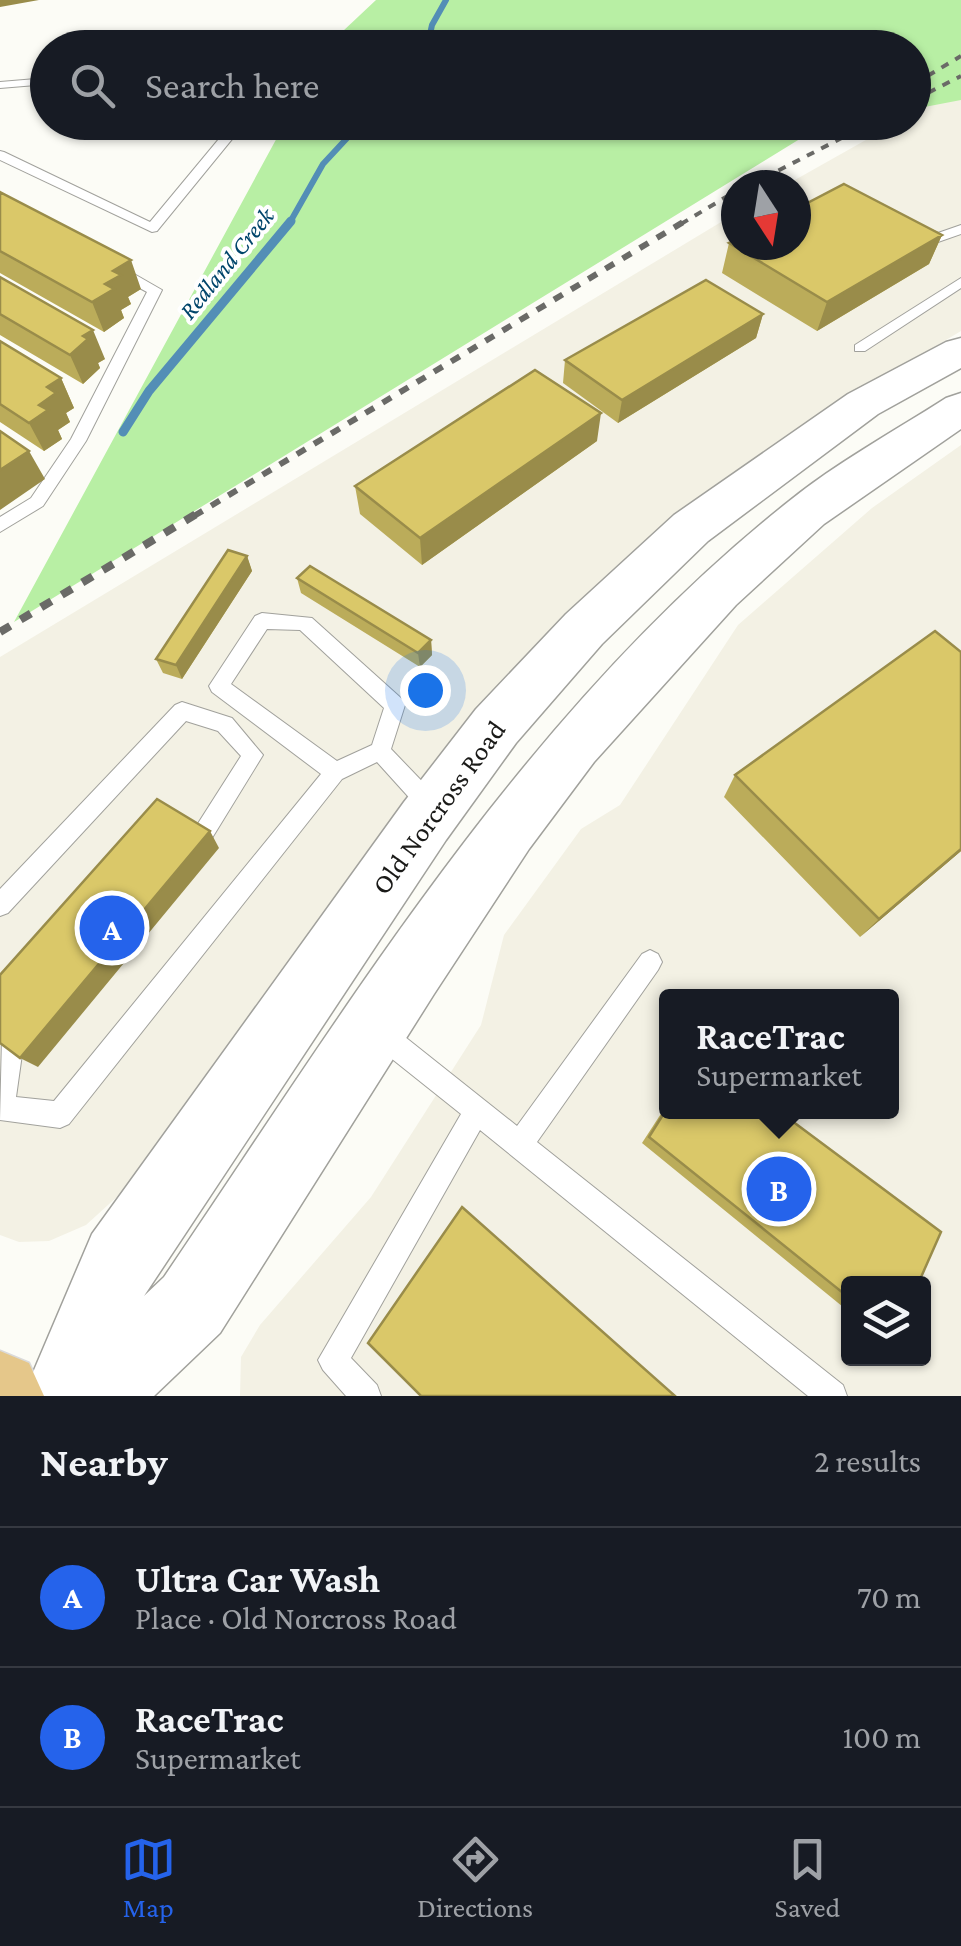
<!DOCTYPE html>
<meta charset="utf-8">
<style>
body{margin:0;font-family:"Crimson Pro",serif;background:#242831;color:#f1f3f6}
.controls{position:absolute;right:30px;bottom:30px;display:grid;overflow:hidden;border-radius:10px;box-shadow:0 2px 8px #0004}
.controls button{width:90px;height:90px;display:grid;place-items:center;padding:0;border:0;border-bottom:2px solid #363941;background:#171b24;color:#f1f3f6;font:50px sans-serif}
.compass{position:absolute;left:721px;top:170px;width:90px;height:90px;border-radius:50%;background:#171b24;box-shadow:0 2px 8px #0004;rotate:168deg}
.you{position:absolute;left:425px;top:690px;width:35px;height:35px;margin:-25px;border:8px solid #fff;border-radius:50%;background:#1a73e8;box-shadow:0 0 0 15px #1a73e833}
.badge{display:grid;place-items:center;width:65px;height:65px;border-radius:50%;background:#2563eb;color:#fff;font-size:32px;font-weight:700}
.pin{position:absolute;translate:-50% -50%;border:5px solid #fff;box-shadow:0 2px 10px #0006}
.popup{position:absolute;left:659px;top:989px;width:240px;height:130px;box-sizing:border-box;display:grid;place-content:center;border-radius:10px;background:#171b24;filter:drop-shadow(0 2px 8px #0005);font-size:32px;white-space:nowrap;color:#9ea1a6}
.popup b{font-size:38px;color:#f1f3f6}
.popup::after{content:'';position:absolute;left:50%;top:100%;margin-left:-20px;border:20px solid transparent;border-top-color:#171b24}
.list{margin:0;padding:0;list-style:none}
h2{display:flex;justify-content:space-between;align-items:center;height:130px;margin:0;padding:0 40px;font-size:42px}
h2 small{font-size:32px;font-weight:400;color:#9ea1a6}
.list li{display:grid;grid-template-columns:65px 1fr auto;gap:30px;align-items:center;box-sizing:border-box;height:140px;padding:0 40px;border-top:2px solid #363941}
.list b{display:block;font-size:38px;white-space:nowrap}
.list p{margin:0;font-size:32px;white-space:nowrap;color:#9ea1a6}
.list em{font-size:32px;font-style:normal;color:#9ea1a6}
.icon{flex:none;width:55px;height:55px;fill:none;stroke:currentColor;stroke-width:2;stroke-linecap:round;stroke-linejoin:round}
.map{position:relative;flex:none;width:961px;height:1396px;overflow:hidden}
.search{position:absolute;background:#171b24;box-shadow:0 2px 8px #0004;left:30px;right:30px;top:30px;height:110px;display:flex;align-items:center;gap:25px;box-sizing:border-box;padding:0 35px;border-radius:55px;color:#9ea1a6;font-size:38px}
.sheet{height:410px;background:#171b24}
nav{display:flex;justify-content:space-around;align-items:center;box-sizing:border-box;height:140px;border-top:2px solid #363941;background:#171b24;font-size:28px;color:#9ea1a6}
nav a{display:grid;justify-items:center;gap:5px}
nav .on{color:#2563eb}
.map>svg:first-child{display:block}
.built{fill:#f3f1e4;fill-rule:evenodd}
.green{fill:#b8efa4}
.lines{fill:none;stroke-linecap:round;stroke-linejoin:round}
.stream-far1{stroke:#538eb6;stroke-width:6}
.stream{stroke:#538eb6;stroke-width:9}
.lane-casing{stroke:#a1a19c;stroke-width:2}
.secondary-casing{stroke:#a1a19c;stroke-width:3}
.primary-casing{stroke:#dadada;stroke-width:3}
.lane{fill:#fff;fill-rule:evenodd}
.secondary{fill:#fff;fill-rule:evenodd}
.primary{fill:#e5c78a;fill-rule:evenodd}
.rail-far2{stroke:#6a6a67;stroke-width:4;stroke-dasharray:8 8;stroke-linecap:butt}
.rail-far1{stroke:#6a6a67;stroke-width:6;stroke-dasharray:10 10;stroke-linecap:butt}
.rail{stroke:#6a6a67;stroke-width:8;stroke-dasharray:12 12;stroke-linecap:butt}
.wall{fill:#bbac5a}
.shaded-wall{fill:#998c4a}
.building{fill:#dac869;stroke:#998c4a;stroke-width:2.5}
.labels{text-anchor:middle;stroke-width:8;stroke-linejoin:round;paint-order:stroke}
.far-water-label{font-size:25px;font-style:italic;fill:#00456b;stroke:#fff}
.street-label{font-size:28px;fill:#1a1a18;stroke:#fff}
</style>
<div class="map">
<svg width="961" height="1396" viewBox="0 0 961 1396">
<rect width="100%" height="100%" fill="#fcfcf6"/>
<path class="built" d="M961,84v247l-85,51 -372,304 -385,509 -33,30 -37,16 -30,1 -19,-7v-578l736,-444v32h60v-60h-10l110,-62 18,-1v-10z
M961,445v951h-721l1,-39 19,-32 111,-128 110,-172 23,-90 77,-106 39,-24 118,-180 134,-117zM666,996h226v116h-226zM848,1284h76v74h-76z"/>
<path class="green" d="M376,0h585v100l-47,9v-61l-588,-1z
M285,123h562l-31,6 -802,493z"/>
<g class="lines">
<path class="stream-far1" d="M427,48l5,-23 14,-25
M289,224l34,-60 39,-42"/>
<path class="stream" d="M123,432l26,-41 142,-170"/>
<g class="lane-casing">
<path id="lane" d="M48,78v6l-48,4v-6z
M233,122h13l-89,109 -5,1 -152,-72v-9l4,1 146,70z
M917,224l21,9 23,-8v9l-23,8 -26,-11v-6z
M112,267h10l40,23 -76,151 -43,65 -43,26v-15l31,-19 40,-59 76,-147 -35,-19z
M961,278v10l-96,63h-10v-6z
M262,613l50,5 90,81 3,6 -14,44 49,51 3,7 -3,7 -8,3 -8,-3 -47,-52 -35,17 -273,345 -9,4 -60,-8 2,-82 9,-3 9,3 3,9 -7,50 38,4 267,-327 -109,-82 -3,-6 46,-70zM267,629l33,1 84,78 -12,37 -35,16 -106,-77z
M182,702l50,16 31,37 -54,88 -8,3 -8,-3 -3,-7 51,-80 -23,-25 -32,-10 -178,192 -8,3v-27l175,-184z
M650,950l8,4 4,8 -4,8 -121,172 306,243 4,11h-39l-328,-266 -129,228 26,27 4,11h-35l-23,-26 -5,-10 143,-246 -89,-71 -3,-9 3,-9 9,-3 9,3 127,101 125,-172z"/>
</g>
<g class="secondary-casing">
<path id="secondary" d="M961,338v30l-83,46 -170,127 -106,103 -86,99 -70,97 -302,456 20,-19c186,-274 361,-566 624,-775 48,-39 105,-70 158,-104l15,-5v36l-137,95 -88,81 -142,157 -65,87 -95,145 -214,339 -66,63h-131l69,-162 312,-432 72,-93 90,-95 108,-99 174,-121 98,-52z"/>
</g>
<g class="primary-casing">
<path id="primary" d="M0,1351l29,12 15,33h-44z"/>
</g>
<use href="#lane" class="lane"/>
<use href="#secondary" class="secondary"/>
<use href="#primary" class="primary"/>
<path class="rail-far2" d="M914,84l47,-28
M914,100l47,-24
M750,185l123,-63
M681,224l55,-33"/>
<path class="rail-far1" d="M194,516l491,-295"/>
<path class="rail" d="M0,632l198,-119"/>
</g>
<path class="wall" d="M0,192l141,97 -13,8 3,7 -10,6 3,8 -20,14 -104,-59z
M942,235l-13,29 -112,67 -95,-58 7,-30z
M0,277l105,82 -7,4 2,5 -17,16 -83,-49z
M763,314l-7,24 -138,85 -55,-40 2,-23z
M0,341l61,37 13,30 -8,5 4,9 -12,8 4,9 -18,12 -44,-29z
M597,441l-175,124 -62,-51 -5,-28z
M247,556l5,15 -70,108 -19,-6 -7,-14z
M297,578l134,62 1,15 -12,12 -119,-74z
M961,652v199l-101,86 -136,-140 11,-22z
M666,1106v6l182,172v27l-206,-168z"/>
<path class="shaded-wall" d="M0,0h39l-39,7z
M942,235l-13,29 -112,67 10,-29z
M131,260l10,29 -13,8 3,7 -10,6 3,8 -20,14 -12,-30 21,-31z
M763,314l-7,24 -138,85 4,-23z
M93,330l12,29 -7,4 2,5 -17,16 -13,-29 13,-19z
M61,378l13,30 -8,5 4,9 -12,8 4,9 -18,12 -15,-28 18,-36z
M601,413l-4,28 -175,124 -2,-27z
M29,451l16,28 -45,31v-40z
M247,556l5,15 -70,108 -6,-14z
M431,640l1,15 -12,12 -2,-14z
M210,831l9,17 -181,219 -18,-9z
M961,849v2l-101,86 19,-18z"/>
<path class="building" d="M844,184l98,51 -115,67 -98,-59 7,-3v5h60v-36z
M0,192l131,68 -18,11 8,4 -16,9 9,5 -22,13 -92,-51z
M0,277l93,53 -10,6 5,3 -18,16 -70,-41z
M706,280l57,34 -141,86 -57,-40z
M0,341l61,37 -14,9 9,6 -17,12 9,5 -19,13 -29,-19z
M535,370l66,43 -181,125 -65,-52z
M0,431l29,20 -29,19z
M228,550l19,6 -71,109 -20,-6z
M310,566l121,74 -13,13 -121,-75z
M935,631l26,21v197l-82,70 -144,-144z
M157,799l53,32 -190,227 -20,-15v-68z
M666,1110v2h114l161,120 -23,52h-70v13l-199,-160z
M462,1207l213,189h-254l-53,-53z"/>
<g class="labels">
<g class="far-water-label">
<text transform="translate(226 263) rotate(-51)" y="9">Redland Creek</text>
</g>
<g class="street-label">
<text transform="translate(438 807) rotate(-54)" y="10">Old Norcross Road</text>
</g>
</g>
</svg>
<div class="controls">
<button><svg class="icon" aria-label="layers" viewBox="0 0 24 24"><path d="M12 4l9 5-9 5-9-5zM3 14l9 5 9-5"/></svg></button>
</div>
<svg class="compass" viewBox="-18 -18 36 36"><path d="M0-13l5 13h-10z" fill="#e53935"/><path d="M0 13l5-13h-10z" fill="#9ea1a6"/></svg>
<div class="you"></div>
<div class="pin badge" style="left:112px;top:928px">A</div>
<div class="pin badge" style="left:779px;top:1189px">B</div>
<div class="popup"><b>RaceTrac</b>Supermarket</div>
<div class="search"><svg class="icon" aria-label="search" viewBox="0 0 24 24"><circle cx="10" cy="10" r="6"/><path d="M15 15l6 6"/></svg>Search here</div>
</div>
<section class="sheet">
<h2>Nearby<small>2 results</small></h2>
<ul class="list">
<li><span class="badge">A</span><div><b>Ultra Car Wash</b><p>Place · Old Norcross Road</p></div><em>70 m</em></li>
<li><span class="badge">B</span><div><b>RaceTrac</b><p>Supermarket</p></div><em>100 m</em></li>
</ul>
</section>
<nav>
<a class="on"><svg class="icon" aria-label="map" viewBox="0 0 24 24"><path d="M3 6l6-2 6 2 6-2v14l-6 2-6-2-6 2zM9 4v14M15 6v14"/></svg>Map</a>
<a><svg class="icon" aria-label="directions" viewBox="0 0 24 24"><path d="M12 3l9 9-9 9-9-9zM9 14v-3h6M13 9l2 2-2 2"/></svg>Directions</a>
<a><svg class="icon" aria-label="saved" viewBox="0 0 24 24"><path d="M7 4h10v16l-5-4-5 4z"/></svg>Saved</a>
</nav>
